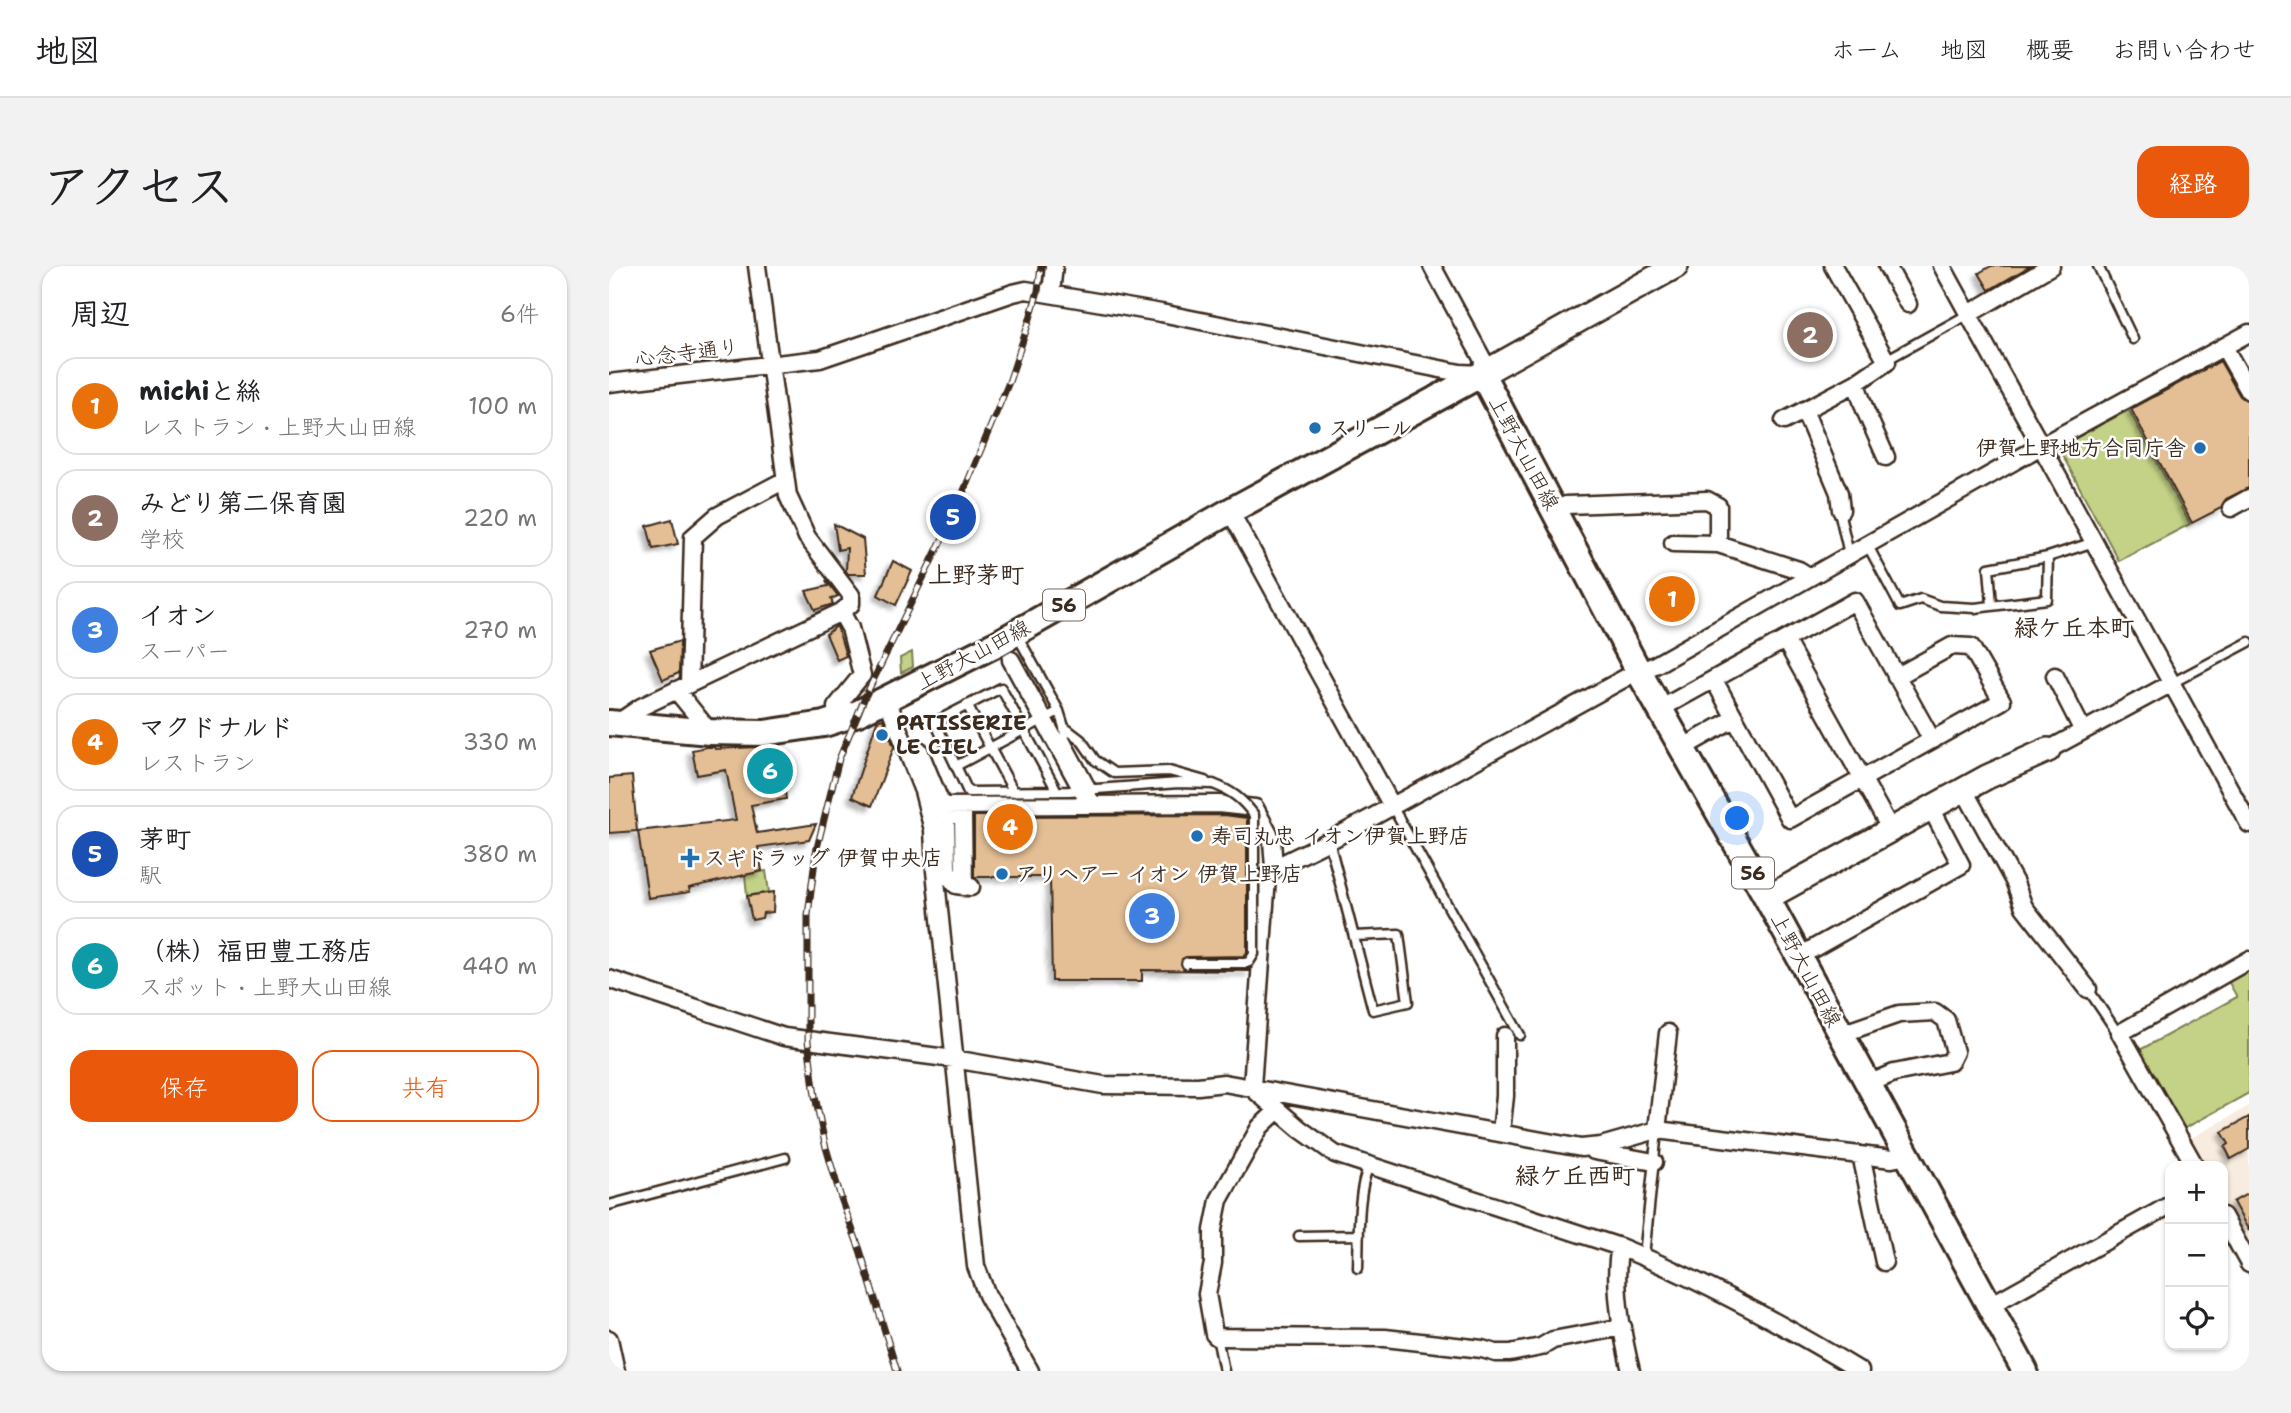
<!DOCTYPE html>
<html lang="ja">
<meta charset="utf-8">
<style>
body{margin:0;font-family:"Shantell Sans","Klee One",sans-serif;background:#f2f2f2;color:#202124}
.controls{position:absolute;right:21px;bottom:21px;display:grid;overflow:hidden;border-radius:14px;box-shadow:0 2px 5px #0004}
.controls button{width:63px;height:63px;display:grid;place-items:center;padding:0;border:0;border-bottom:2px solid #e0e0e0;background:#fff;color:#202124;font:35px sans-serif}
.you{position:absolute;left:1129px;top:553px;width:24px;height:24px;margin:-18px;border:5px solid #fff;border-radius:50%;background:#1a73e8;box-shadow:0 0 0 10px #1a73e833}
.badge{display:grid;place-items:center;width:46px;height:46px;border-radius:50%;background:#ea580c;color:#fff;font-size:23px;font-weight:700}
.pin{position:absolute;translate:-50% -50%;border:4px solid #fff;box-shadow:0 2px 7px #0006}
.list{margin:0;padding:0;list-style:none}
h2{display:flex;justify-content:space-between;align-items:center;height:91px;margin:0;padding:0 28px;font-size:30px}
h2 small{font-size:23px;font-weight:400;color:#757577}
.list li{display:grid;grid-template-columns:46px 1fr auto;gap:21px;align-items:center;box-sizing:border-box;height:98px;margin:0 14px 14px;padding:0 14px;border:2px solid #e0e0e0;border-radius:21px}
.list b{display:block;font-size:26px;white-space:nowrap}
.list p{margin:0;font-size:23px;white-space:nowrap;color:#757577}
.list em{font-size:23px;font-style:normal;color:#757577}
.actions{display:flex;gap:14px;padding:21px 28px}
.actions a{flex:1;padding:16px 0;border:2px solid #ea580c;border-radius:21px;text-align:center;font-size:24px;color:#ea580c}
.actions .main{background:#ea580c;color:#fff}
.icon{flex:none;width:38px;height:38px;fill:none;stroke:currentColor;stroke-width:2;stroke-linecap:round;stroke-linejoin:round}
.map{position:relative;flex:none;width:1640px;height:1105px;overflow:hidden;border-radius:21px}
header{display:flex;align-items:center;gap:42px;box-sizing:border-box;height:98px;padding:0 35px;background:#fff;border-bottom:2px solid #e0e0e0}
header strong{font-size:33px}
nav{display:flex;gap:38px;margin-inline-start:auto;font-size:24px}
.intro{display:flex;align-items:center;justify-content:space-between;box-sizing:border-box;height:168px;padding:0 42px}
h1{margin:0;font-size:49px}
.button{padding:18px 32px;border-radius:21px;background:#ea580c;color:#fff;font-size:24px;font-weight:700}
main{display:flex;gap:42px;padding:0 42px}
aside{flex:1;background:#fff;border-radius:21px;box-shadow:0 2px 5px #0004}
.map>svg:first-child{display:block}
.built{fill:#f7ecdf}
.green{fill:#c3d286;stroke:#7f7e52;stroke-width:2}
.building{fill:#e4bf95;stroke:#3b2a1e;stroke-width:2;filter:url(#shadow)}
.lines{fill:none;stroke-linecap:round;stroke-linejoin:round}
.lane-casing{stroke:#3b2a1e;stroke-width:13}
.street-casing{stroke:#3b2a1e;stroke-width:21}
.secondary-casing{stroke:#3b2a1e;stroke-width:28}
.primary-casing{stroke:#3b2a1e;stroke-width:30}
.lane{stroke:#fff;stroke-width:8}
.street{stroke:#fff;stroke-width:16}
.secondary{stroke:#fff;stroke-width:23}
.primary{stroke:#fff;stroke-width:24}
.rail-casing{stroke:#3b2a1e;stroke-width:7}
.rail{stroke:#fff;stroke-width:4.5;stroke-dasharray:13;stroke-linecap:butt}
.lane-bridge-casing{stroke:#3b2a1e;stroke-width:13;stroke-linecap:butt}
.lane-bridge{stroke:#fff;stroke-width:8}
.poi-dot{fill:#1f6fb2;stroke:#fff;stroke-width:2.5}
.labels{text-anchor:middle;stroke-width:5;stroke-linejoin:round;paint-order:stroke}
.shield{fill:#fff;stroke:#766a62;stroke-width:2}
.shield-label{font-size:19px;font-weight:bold;fill:#3b2a1e}
.street-label{font-size:21px;fill:#3b2a1e;stroke:#fff}
.poi-label{font-size:21px;font-weight:bold;fill:#3b2a1e;stroke:#fff;text-anchor:start}
.quarter-label{font-size:24px;font-weight:bold;fill:#3b2a1e;stroke:#fff}
</style>
<header>
<strong>地図</strong>
<nav><a>ホーム</a><a>地図</a><a>概要</a><a>お問い合わせ</a></nav>
</header>
<div class="intro"><h1>アクセス</h1><a class="button">経路</a></div>
<main>
<aside>
<h2>周辺<small>6件</small></h2>
<ul class="list">
<li><span class="badge" style="background:#e8710a">1</span><div><b>michiと絲</b><p>レストラン · 上野大山田線</p></div><em>100 m</em></li>
<li><span class="badge" style="background:#8d6e63">2</span><div><b>みどり第二保育園</b><p>学校</p></div><em>220 m</em></li>
<li><span class="badge" style="background:#3f7fe0">3</span><div><b>イオン</b><p>スーパー</p></div><em>270 m</em></li>
<li><span class="badge" style="background:#e8710a">4</span><div><b>マクドナルド</b><p>レストラン</p></div><em>330 m</em></li>
<li><span class="badge" style="background:#1a4fb4">5</span><div><b>茅町</b><p>駅</p></div><em>380 m</em></li>
<li><span class="badge" style="background:#0f9aa8">6</span><div><b>（株）福田豊工務店</b><p>スポット · 上野大山田線</p></div><em>440 m</em></li>
</ul>
<div class="actions"><a class="main">保存</a><a>共有</a></div>
</aside>
<div class="map">
<svg width="1640" height="1105" viewBox="0 0 1640 1105">
<defs>
<filter id="shadow"><feDropShadow dx="-4.5" dy="4.5" stdDeviation="2" flood-color="#0004"/></filter>
</defs>
<rect width="100%" height="100%" fill="#fff"/>
<filter id="ink" filterUnits="userSpaceOnUse"><feTurbulence type="fractalNoise" baseFrequency=".0143" numOctaves="2"/><feDisplacementMap in="SourceGraphic" scale="14" xChannelSelector="R" yChannelSelector="G"/><feConvolveMatrix kernelMatrix="1 2 1 2 8 2 1 2 1" color-interpolation-filters="sRGB"/></filter>
<g filter="url(#ink)">
<path class="built" d="M1640,840v148l-26,-48v-40h-23l-14,-25z"/>
<path class="green" d="M1520,144l61,114 -71,37 -61,-114z
M303,386l1,15 -12,6 -1,-15z
M157,605l3,21 -22,4 -2,-21z
M1640,703v124l-67,37 -44,-79 99,-54 -9,-16z"/>
<path class="building" d="M1382,0h39l-41,24 -10,-17z
M1611,95l20,35 9,5v87l-23,11 -5,9 -29,15 -61,-114z
M63,253l6,25 -25,5 -6,-23z
M225,258l29,15 3,35h-18l-2,-3 1,-23 -9,2z
M284,295l19,10 -16,34 -18,-10z
M217,314l12,16 -7,3 2,5 -18,6 -9,-19 22,-5z
M228,360l9,30 -9,4 -11,-26z
M71,375l-1,32 -16,7 -13,-30z
M274,453l11,28 -22,59 -20,-9 25,-76z
M171,480l6,53 -35,6 6,28 59,-9 -7,16 -51,7 4,24 -73,17 1,4 -42,6 -10,-67 98,-11 -10,-50 -29,5 -5,-25 15,-3h7l1,2z
M23,510l5,55 -28,2v-55z
M615,549l23,3v134l-3,4 -58,1 -4,2 -1,5 2,4 4,2 63,-1v2l-108,-1v11h-90l-2,-104h-76v-61z
M165,626l-1,20 -10,1 -1,5 -10,2 -5,-24z
M1640,851v32l-18,10 -6,-12 4,-3 -7,-12z
M1640,927v38l-16,-29z"/>
<g class="lines">
<g class="lane-casing">
<path id="lane" d="M1489,0l35,73
M1277,94l83,-46
M1232,244l-1,5 9,39
M1258,278l33,62 21,-7 19,7 35,2 72,-9 1,-42
M1383,339l-3,-37 59,-11 46,-15
M408,369l42,76 5,16 1,12 27,50
M1563,417l77,-41
M358,439l47,87
M450,445l-103,55 12,26 101,-1 110,-8 34,1
M455,461l17,13 14,20 19,13 55,-2 36,10
M347,500l-21,-44 66,-34 56,103
M783,540l128,229
M720,575l44,169 35,-8 -9,-68 -45,2
M1479,723l27,40 5,4
M0,939l176,-47
M690,970l60,-1
M1035,990l13,-125
M749,1002c1,-28 -1,-78 11,-102
M608,1071l7,34"/>
</g>
<g class="street-casing">
<path id="street" d="M1278,0l21,38
M1333,0l307,558
M442,27l3,-27
M1360,48l82,-48
M1615,81l25,44
M0,117l211,-24 193,-66 13,-3 135,23 299,60 22,1 1,-14 -51,-94
M1247,117l9,27 21,47
M1195,144l35,83 2,17
M1175,155l72,-38 31,-21 -54,-96
M1622,242l18,-10
M621,245l162,295
M946,246l11,-7 141,-5 11,6v38
M1064,277l45,1 81,26 11,7
M1176,374l106,190
M402,394l71,130 12,15
M1446,410l28,55
M1105,414l76,139 212,-118 -31,-54 -19,-1 -56,31
M80,418l4,-147 24,-21 68,-36
M67,424l34,42
M278,434l36,91 10,39 2,41 41,395 11,29 43,76
M1051,443l195,-108 77,139
M228,454l-1,-13 26,-32 -12,-47 -9,-16
M7,458l25,-17 200,-95 10,-8v-9l-44,-58 -19,-41 -31,-230
M1075,481l51,-29
M310,484l23,56 276,-2 37,4 17,32 2,28
M1439,484l124,-67
M1355,524l51,93 9,24 64,82
M333,540l4,9 1,53 2,8 7,9 15,2
M337,549h17l1,72
M1189,691l163,-92 -30,-57
M0,713l175,58 170,22 149,26 95,1 26,-3 357,65 20,-2 56,-16 235,29 15,-3
M1232,768l58,-20 36,-2 11,8 9,32 -5,10 -56,11 -26,11
M643,821l15,-210 7,-9 55,-27 298,-164 28,-12 386,-219 208,-113
M643,822l48,41 35,25 285,93c83,34 164,78 240,124
M669,844l-18,17 -41,73 -6,30v33l-6,31 7,40 3,3 168,1 97,11 14,4h14l31,-6 12,-7 70,-13
M1048,864l11,-97
M892,866l4,-36v-60
M985,885l60,11
M1256,890l-2,8 21,98
M1586,900l-75,-133 129,-73
M1614,950l26,48
M1011,981c-8,37 2,87 11,124
M1380,1040l181,-101
M0,1073l7,32"/>
</g>
<g class="secondary-casing">
<path id="secondary" d="M873,108l194,-108
M1158,632l220,-121 61,-27"/>
</g>
<g class="primary-casing">
<path id="primary" d="M0,457l101,9 54,1 60,-9 34,-11 140,-70 232,-132 252,-137 157,298 128,226 258,473"/>
</g>
<use href="#lane" class="lane"/>
<use href="#street" class="street"/>
<use href="#secondary" class="secondary"/>
<use href="#primary" class="primary"/>
<g class="rail-casing">
<path id="rail" d="M288,1105l-37,-121 -19,-52 -16,-54 -10,-48 -7,-55v-126l8,-63 23,-93 26,-62 88,-180 56,-135 20,-60 9,-31 3,-25"/>
</g>
<use href="#rail" class="rail"/>
<g class="lane-bridge-casing">
<path id="lane-bridge" d="M578,697h58l4,-1 5,-8v-139c-12,-16 -22,-24 -41,-31"/>
</g>
<use href="#lane-bridge" class="lane-bridge"/>
</g>
</g>
<g class="poi-dot">
<circle cx="706" cy="162" r="7"/>
<circle cx="1591" cy="182" r="7"/>
<circle cx="273" cy="469" r="7"/>
<circle cx="588" cy="570" r="7"/>
<path d="M77.5 581.5h7v7h7v7h-7v7h-7v-7h-7v-7h7z"/>
<circle cx="393" cy="608" r="7"/>
</g>
<g class="labels">
<g class="shield">
<rect x="434" y="323.5" width="42" height="31" rx="5"/>
<rect x="1123" y="591.5" width="42" height="31" rx="5"/>
</g>
<g class="shield-label">
<text x="455" y="346">56</text>
<text x="1144" y="614">56</text>
</g>
<g class="street-label">
<text transform="translate(78 87) rotate(-7)" y="7">心念寺通り</text>
<text transform="translate(915 187) rotate(62)" y="7">上野大山田線</text>
<text transform="translate(364 389) rotate(-28)" y="7">上野大山田線</text>
<text transform="translate(1197 704) rotate(62)" y="7">上野大山田線</text>
</g>
<g class="poi-label">
<text x="720" y="169">スリール</text>
<text x="1577" y="189" text-anchor="end">伊賀上野地方合同庁舎</text>
<text x="287" y="464">PATISSERIE<tspan x="287" dy="24">LE CIEL</tspan></text>
<text x="602" y="577">寿司丸忠 イオン伊賀上野店</text>
<text x="95" y="599">スギドラッグ 伊賀中央店</text>
<text x="407" y="615">アリヘアー イオン 伊賀上野店</text>
</g>
<g class="quarter-label">
<text x="367" y="317">上野茅町</text>
<text x="1465" y="370">緑ケ丘本町</text>
<text x="966" y="918">緑ケ丘西町</text>
</g>
</g>
</svg>
<div class="controls">
<button>+</button>
<button>−</button>
<button><svg class="icon" aria-label="locate" viewBox="0 0 24 24"><circle cx="12" cy="12" r="6"/><path d="M12 2v4M12 18v4M2 12h4M18 12h4"/></svg></button>
</div>
<div class="you"></div>
<div class="pin badge" style="left:1063px;top:333px;background:#e8710a">1</div>
<div class="pin badge" style="left:1201px;top:69px;background:#8d6e63">2</div>
<div class="pin badge" style="left:543px;top:650px;background:#3f7fe0">3</div>
<div class="pin badge" style="left:401px;top:561px;background:#e8710a">4</div>
<div class="pin badge" style="left:344px;top:251px;background:#1a4fb4">5</div>
<div class="pin badge" style="left:161px;top:505px;background:#0f9aa8">6</div>
</div>
</main>
